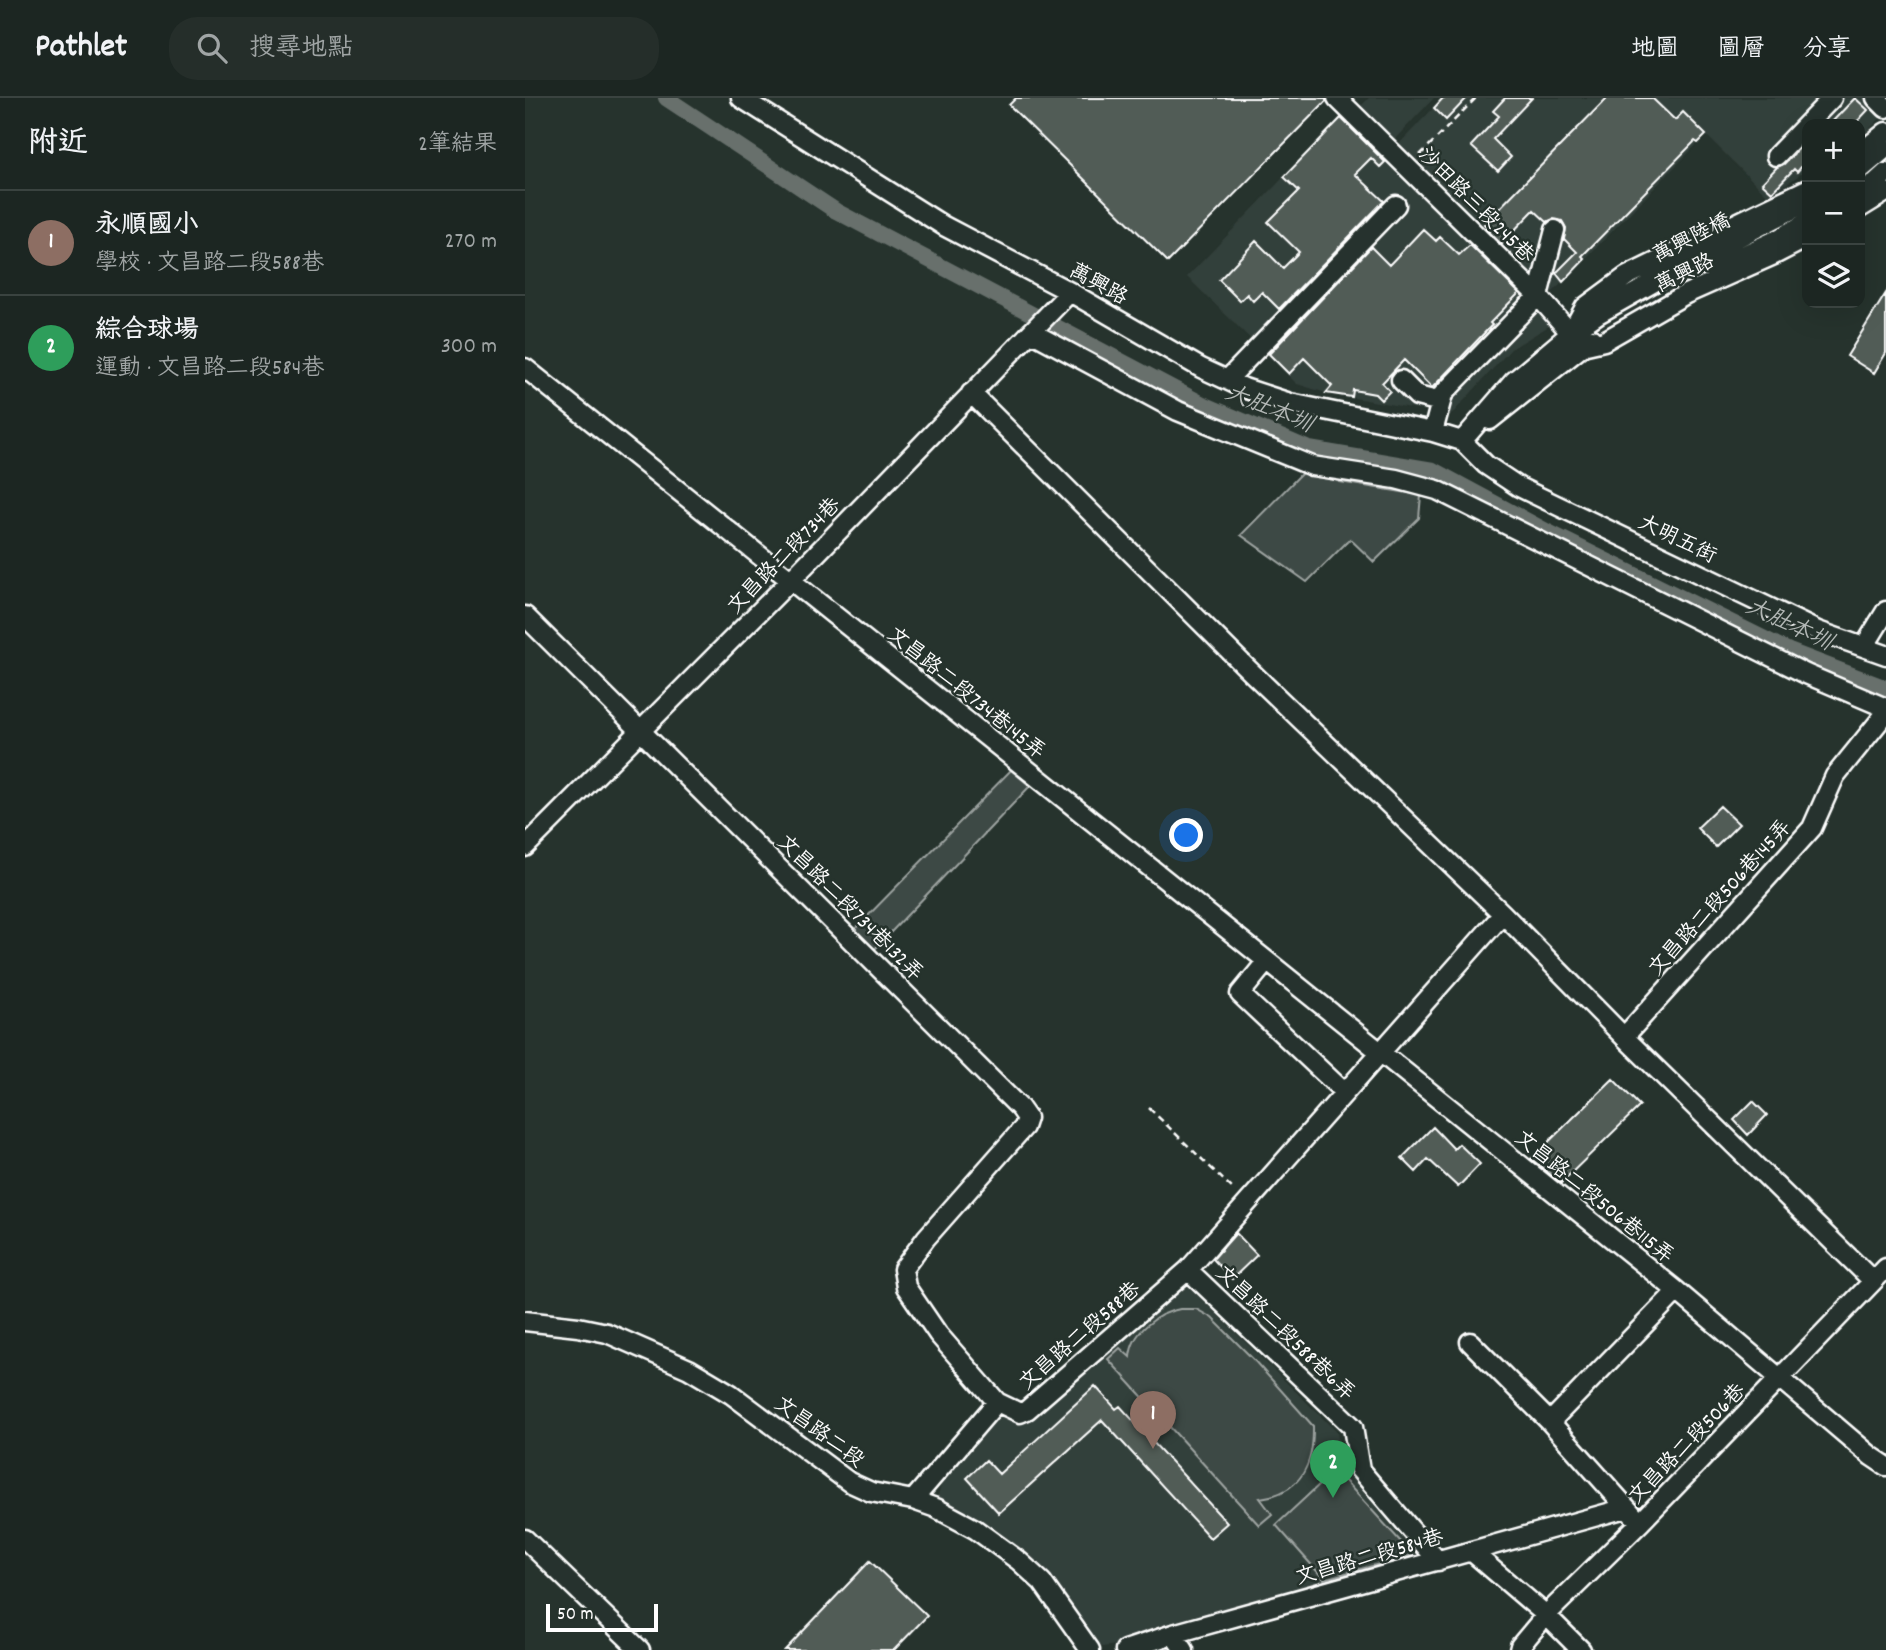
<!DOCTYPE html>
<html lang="zh-TW">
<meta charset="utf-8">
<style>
body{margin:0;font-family:Dekko,"LXGW WenKai TC",sans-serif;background:#252e2a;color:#f1f3f6}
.controls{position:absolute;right:21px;top:21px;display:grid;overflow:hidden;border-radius:14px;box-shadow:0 7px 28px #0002}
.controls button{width:63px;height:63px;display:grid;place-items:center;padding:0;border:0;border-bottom:2px solid #3a4340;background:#1c2622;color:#f1f3f6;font:35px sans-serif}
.scale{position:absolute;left:21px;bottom:18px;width:112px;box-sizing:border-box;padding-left:7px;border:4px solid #fff;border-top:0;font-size:19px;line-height:24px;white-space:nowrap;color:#fff;-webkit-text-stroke:5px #26332d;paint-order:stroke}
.you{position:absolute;left:662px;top:738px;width:24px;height:24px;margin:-18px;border:5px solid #fff;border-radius:50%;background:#1a73e8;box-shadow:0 0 0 10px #1a73e833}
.badge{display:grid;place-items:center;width:46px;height:46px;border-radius:50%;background:#ea580c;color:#fff;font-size:23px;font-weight:700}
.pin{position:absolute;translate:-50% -58px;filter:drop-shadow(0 2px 4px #0008)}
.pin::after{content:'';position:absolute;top:37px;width:24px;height:21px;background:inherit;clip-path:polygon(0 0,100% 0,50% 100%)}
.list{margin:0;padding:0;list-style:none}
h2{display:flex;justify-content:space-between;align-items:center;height:91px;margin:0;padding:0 28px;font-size:30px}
h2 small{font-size:23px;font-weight:400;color:#a0a5a5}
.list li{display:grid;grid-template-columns:46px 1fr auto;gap:21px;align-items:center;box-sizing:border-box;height:105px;padding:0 28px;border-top:2px solid #3a4340}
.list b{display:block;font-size:26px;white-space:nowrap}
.list p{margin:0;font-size:23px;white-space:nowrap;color:#a0a5a5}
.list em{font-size:23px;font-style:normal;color:#a0a5a5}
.icon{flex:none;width:38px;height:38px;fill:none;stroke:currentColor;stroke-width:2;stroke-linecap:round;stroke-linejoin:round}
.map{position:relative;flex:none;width:1361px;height:1552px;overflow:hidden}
header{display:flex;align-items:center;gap:42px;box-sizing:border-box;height:98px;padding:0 35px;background:#1c2622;border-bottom:2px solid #3a4340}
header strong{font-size:33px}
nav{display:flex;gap:38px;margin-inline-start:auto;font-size:24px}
.search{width:490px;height:63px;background:#252e2a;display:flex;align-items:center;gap:18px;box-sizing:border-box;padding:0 24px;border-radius:28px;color:#a0a5a5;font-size:26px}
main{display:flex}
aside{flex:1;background:#1c2622}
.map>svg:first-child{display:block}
.built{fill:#333f3a}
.green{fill:#3e4944;stroke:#9ea4a2;stroke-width:2}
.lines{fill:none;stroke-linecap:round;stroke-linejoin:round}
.canal{stroke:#67706c;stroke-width:16}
.building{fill:#515c57;stroke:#fff;stroke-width:2}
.minor-casing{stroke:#fff;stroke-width:23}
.path{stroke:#fff;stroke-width:2.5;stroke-dasharray:7 5;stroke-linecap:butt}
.minor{stroke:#26332d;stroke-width:18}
.labels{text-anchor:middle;stroke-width:5;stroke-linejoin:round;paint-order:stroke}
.street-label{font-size:21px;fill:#fff;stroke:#26332d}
.water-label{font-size:23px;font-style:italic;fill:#b3b8b6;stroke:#26332d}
</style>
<header>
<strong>Pathlet</strong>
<div class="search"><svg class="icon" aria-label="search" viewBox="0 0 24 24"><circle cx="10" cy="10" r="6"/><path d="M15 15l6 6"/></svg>搜尋地點</div>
<nav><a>地圖</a><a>圖層</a><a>分享</a></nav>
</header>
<main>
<aside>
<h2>附近<small>2筆結果</small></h2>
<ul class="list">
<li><span class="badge" style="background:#8d6e63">1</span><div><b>永順國小</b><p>學校 · 文昌路二段588巷</p></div><em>270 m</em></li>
<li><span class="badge" style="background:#2e9e5b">2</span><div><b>綜合球場</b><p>運動 · 文昌路二段584巷</p></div><em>300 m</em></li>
</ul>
</aside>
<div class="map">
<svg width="1361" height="1552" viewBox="0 0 1361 1552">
<rect width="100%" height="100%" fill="#26332d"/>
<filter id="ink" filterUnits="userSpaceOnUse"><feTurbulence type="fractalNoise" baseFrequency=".0143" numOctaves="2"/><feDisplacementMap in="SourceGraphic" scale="14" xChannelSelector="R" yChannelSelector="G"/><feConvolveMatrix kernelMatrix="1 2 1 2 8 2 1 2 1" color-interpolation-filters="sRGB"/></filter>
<g filter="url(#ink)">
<path class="built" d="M844,0h65l-43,45 -34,-33z
M918,0h443v14l-17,18 -9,6v-12h-53v46l-39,26 -62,-61 -157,161 -153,-149z
M819,17l210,208 -43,26 -60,66 -125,-22 -29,-9 -110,-107z
M661,1186l151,148 5,34 75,91 -286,86 -29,4 -54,-66 -107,-78 -4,-5 8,-25 54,-61 27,8z"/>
<path class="green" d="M781,371l34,13 81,13 -2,23 -45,44 -24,-23 -43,43 -66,-47z
M486,672l19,16 -157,165 -20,-20z
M655,1211h16l16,9 41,41 60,67c1,39 -12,67 -53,72l12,16 -13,11 -151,-166 12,-11 10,9c2,-25 27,-44 50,-48z
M810,1372l78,85 -89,24 -48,-54z"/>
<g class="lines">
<path class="canal" d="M141,0l170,113 365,192 108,46 124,21 115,62 241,119 97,37"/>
</g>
<path class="building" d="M491,0h310v3l-158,161 -159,-157z
M918,0h24l-21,22 -12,-12z
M980,0h27l-39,41 18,18 -13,14 -27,-25 28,-30 -6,-5z
M1082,0h45l23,22 8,-8 23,23 -8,8 -3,-2 -113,115 3,3 -22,23 -7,-9 21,-21 -13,-13 2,-11 -4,-7 -9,-2 -6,3 -13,-12 -33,34 -16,-16 2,-1 -3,-3z
M1330,0l13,12 -13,14h-25z
M816,20l44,44 -5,5 -9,-9 -16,16 29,27 -105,108 -17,-17 -9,9 -6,-7 -7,7 -21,-21 37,-39 27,27 16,-16 -31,-30 31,-31 -15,-14z
M1282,42v20l-10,12 -3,-3 -22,23 -10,-9 15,-16 7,-3z
M898,131l13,12 4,-4 19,18 11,-10 49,48 -29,30 2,2 -60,63 -28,-28 -22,23 8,8 -9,9 -6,-6 -22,-4 -1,7 -26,-4 6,-7 -28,-28 -15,16 -20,-20 102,-107 18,18z
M1361,195v60l-12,20 -27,-17z
M1195,708l19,18 -23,23 -19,-19z
M1088,981l27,27 -79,77 -30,-24z
M1228,1003l14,14 -19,20 -14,-15z
M908,1029l21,22 5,-5 21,20 -22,23 -30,-28 -12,13 -14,-14z
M711,1135l21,22 -25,24 -19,-20z
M570,1288l21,23 4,-3 107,117 -17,15 -108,-118 -103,93 -32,-35 19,-18 13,14z
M345,1463l57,55 -33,34h-109z"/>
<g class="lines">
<g class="minor-casing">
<path id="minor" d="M216,0l203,128 126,66 131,76 26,12 17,8 46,15 143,29 29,9
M812,0l201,198 44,50 22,-5 82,-47 88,-39 33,-17
M1351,0l10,10
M1335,55l26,-21
M1251,58l56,-58
M1335,72l26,-22
M1335,93l15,-8 11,-10
M1335,110l26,-16
M1188,171l63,-29 31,-18
M1047,233l13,-24 42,-31 180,-87
M506,234l147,79 134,55 84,13 41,11 369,184 80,34
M0,270l742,593 410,330 194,165 15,10
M702,282l169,-175
M876,282l16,16 24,6
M446,295l276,275 256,246 121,123 249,244
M965,322l102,-81
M908,334l10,-38 95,-98 17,-66
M937,343l24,24 33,22 299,144 68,24
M937,343l52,-60 57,-48 27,-19 83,-47 126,-65
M0,518l495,492 7,10 -3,9 -98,111 -23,31 3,18 32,47 59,68 23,11 7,-3 161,-140 315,-356
M1339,549l22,-36
M0,749l265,-266 280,-289
M742,863l-27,33 104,98
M1099,939l188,-209 23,-52 51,-63
M663,1172l165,157 7,43 78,91
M0,1223l53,6 29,6 82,36 42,25 118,88 22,10 42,8 23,8 39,21 44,32 23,21 48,68
M945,1244l80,80 83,93
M1025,1324l127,-131
M388,1402l84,-98
M0,1441l115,111
M946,1453l75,64 35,35
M648,1536l11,16
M600,1552l48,-16 453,-126
M994,1552l1,-4 26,-31 95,-93 245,-254"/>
</g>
<path class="path" d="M895,57l56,-57
M624,1010l86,83"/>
<use href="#minor" class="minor"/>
</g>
</g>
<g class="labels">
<g class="street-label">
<text transform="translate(952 106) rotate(45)" y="7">沙田路三段245巷</text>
<text transform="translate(1166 139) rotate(-27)" y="7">萬興陸橋</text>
<text transform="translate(1159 174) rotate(-26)" y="7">萬興路</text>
<text transform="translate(574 185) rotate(29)" y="7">萬興路</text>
<text transform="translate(1153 440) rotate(26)" y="7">大明五街</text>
<text transform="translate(258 457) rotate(-46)" y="7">文昌路二段734巷</text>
<text transform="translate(442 594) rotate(39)" y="7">文昌路二段734巷145弄</text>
<text transform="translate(1194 799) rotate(-48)" y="7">文昌路二段506巷145弄</text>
<text transform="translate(326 809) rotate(45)" y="7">文昌路二段734巷132弄</text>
<text transform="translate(1070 1098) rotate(39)" y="7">文昌路二段506巷115弄</text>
<text transform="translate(761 1234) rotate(44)" y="7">文昌路二段588巷6弄</text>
<text transform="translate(554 1237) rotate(-41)" y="7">文昌路二段588巷</text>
<text transform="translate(295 1333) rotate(36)" y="7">文昌路二段</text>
<text transform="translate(1161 1345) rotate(-46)" y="7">文昌路二段506巷</text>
<text transform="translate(844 1458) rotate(-16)" y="7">文昌路二段584巷</text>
</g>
<g class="water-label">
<text transform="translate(745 309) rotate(22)" y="8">大肚本圳</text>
<text transform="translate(1265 525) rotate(25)" y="8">大肚本圳</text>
</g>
</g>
</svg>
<div class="controls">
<button>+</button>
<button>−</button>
<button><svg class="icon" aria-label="layers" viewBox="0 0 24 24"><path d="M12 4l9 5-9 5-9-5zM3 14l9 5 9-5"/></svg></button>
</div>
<div class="scale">50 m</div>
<div class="you"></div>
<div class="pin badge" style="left:628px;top:1351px;background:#8d6e63">1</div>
<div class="pin badge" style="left:808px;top:1400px;background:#2e9e5b">2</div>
</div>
</main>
